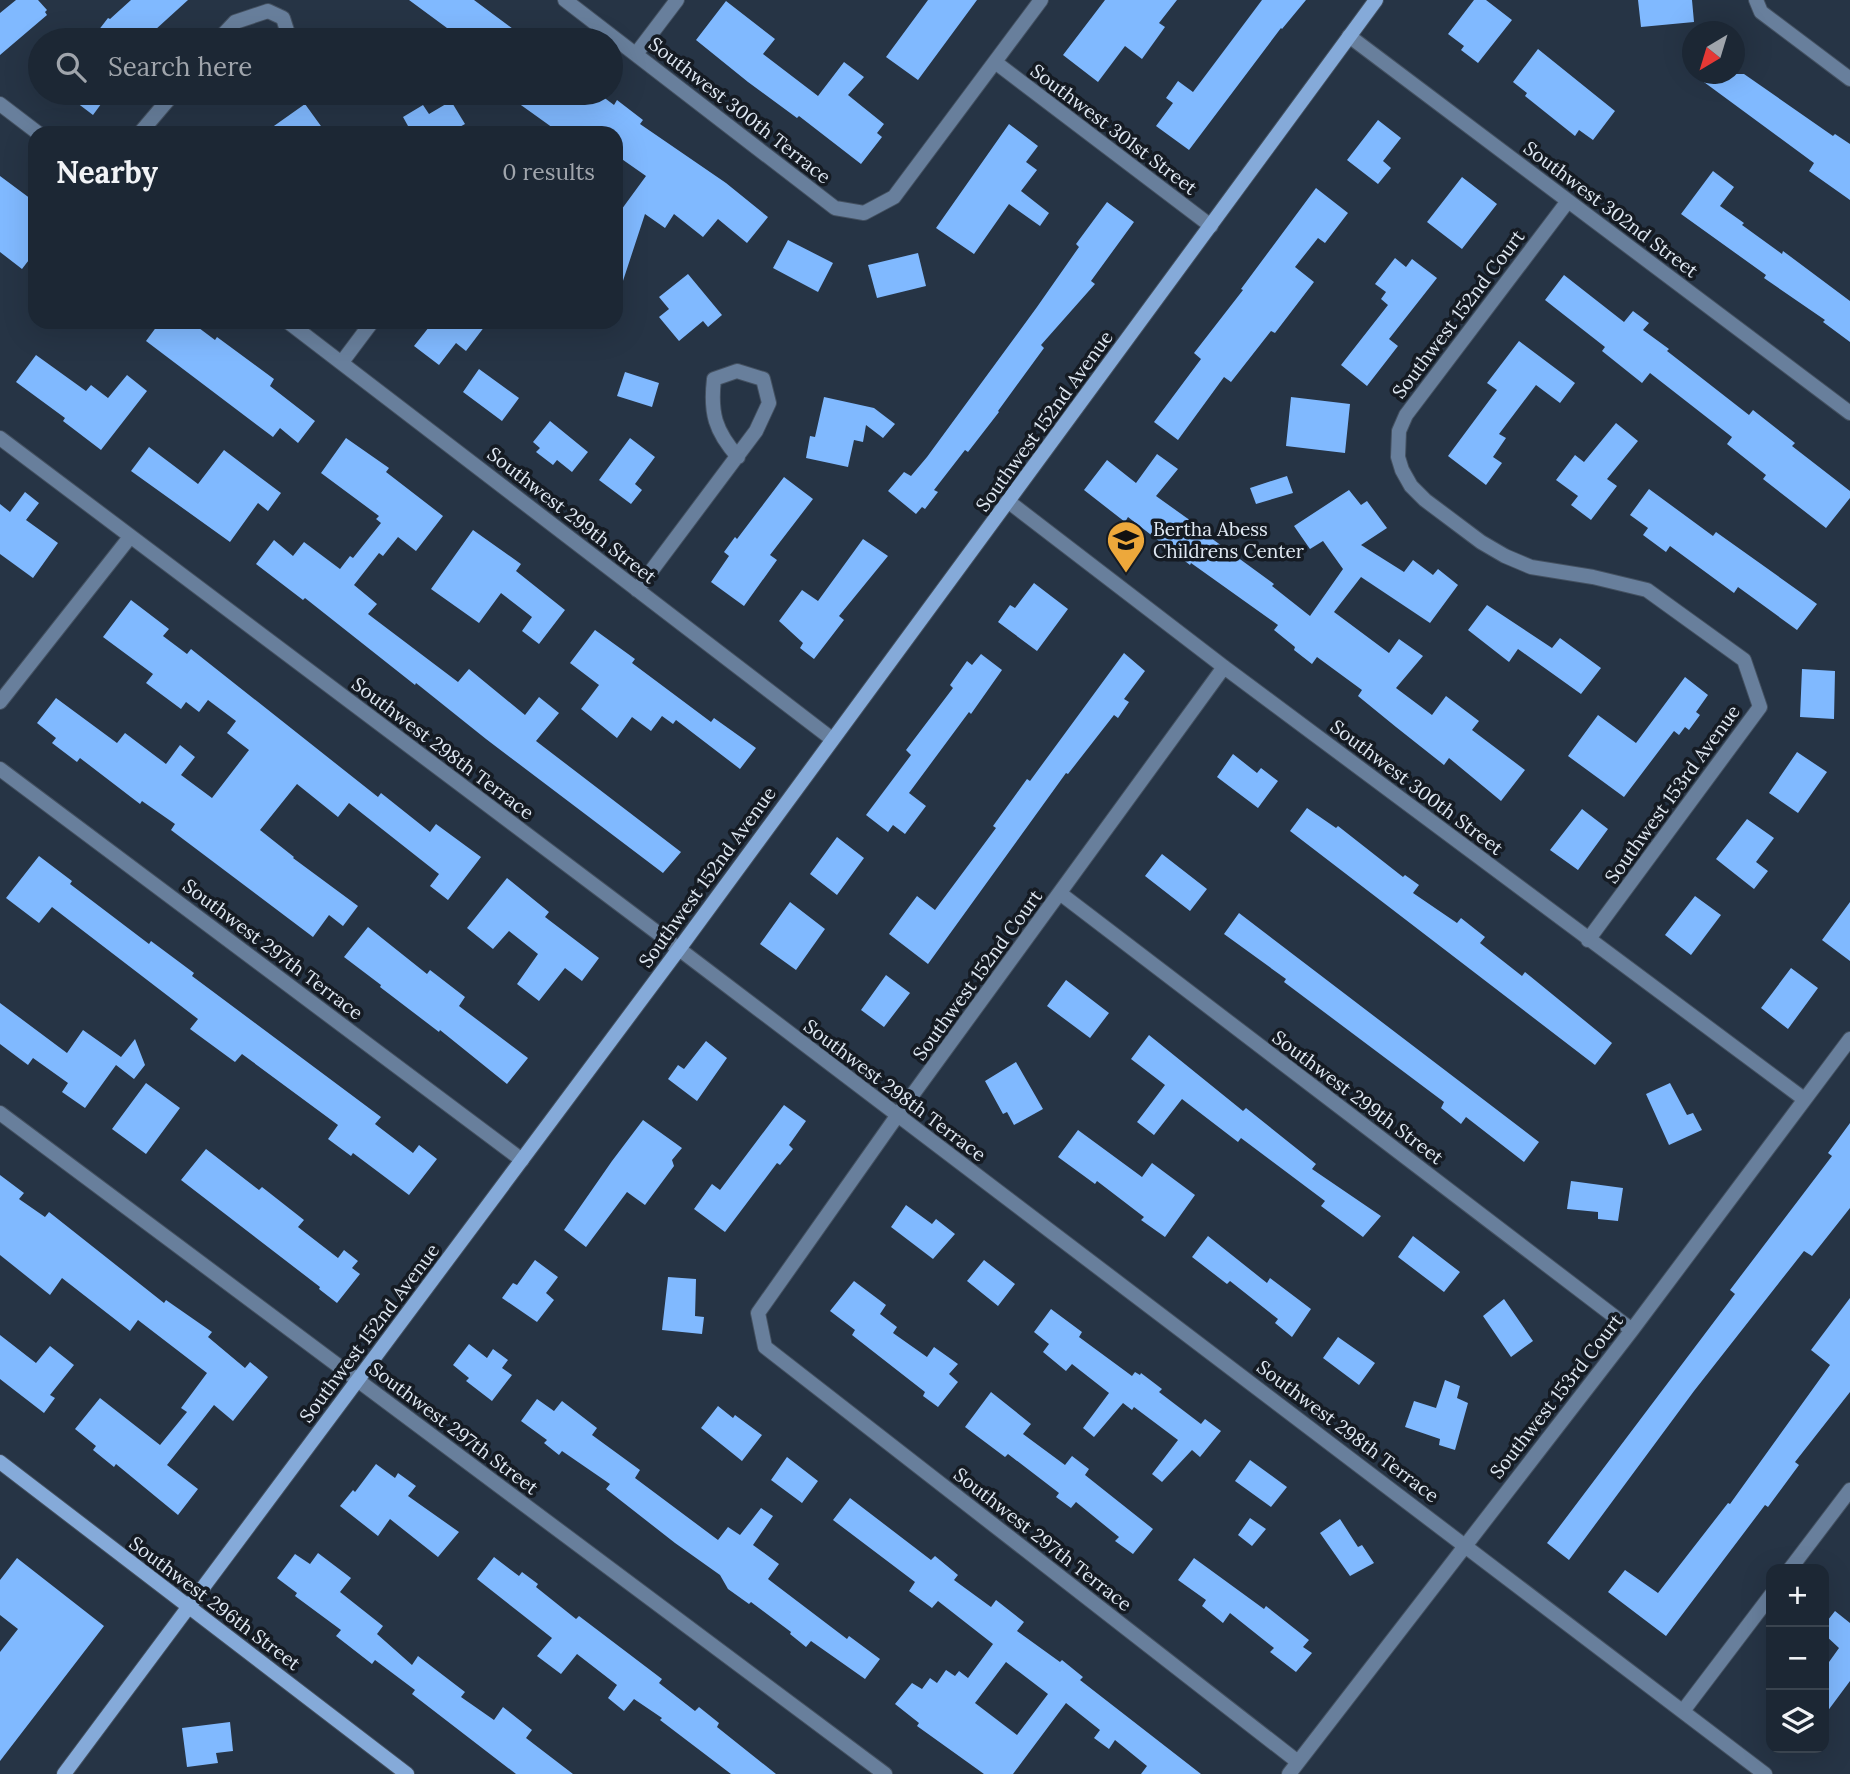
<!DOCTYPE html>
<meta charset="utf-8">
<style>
body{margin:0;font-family:Lora,serif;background:#293340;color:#f1f3f6}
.controls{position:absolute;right:21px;bottom:21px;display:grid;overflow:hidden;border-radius:14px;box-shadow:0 7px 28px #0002}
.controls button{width:63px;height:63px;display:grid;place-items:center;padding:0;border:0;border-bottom:2px solid #3a444f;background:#1c2734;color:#f1f3f6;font:35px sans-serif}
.compass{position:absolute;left:1682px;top:21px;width:63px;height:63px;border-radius:50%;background:#1c2734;box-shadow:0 7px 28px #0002;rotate:218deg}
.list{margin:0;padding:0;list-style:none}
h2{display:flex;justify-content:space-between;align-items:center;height:91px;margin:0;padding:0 28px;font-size:30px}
h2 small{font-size:23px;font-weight:400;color:#a0a5ac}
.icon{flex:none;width:38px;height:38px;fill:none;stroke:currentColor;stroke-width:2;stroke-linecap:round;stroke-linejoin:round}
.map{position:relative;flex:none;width:1850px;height:1774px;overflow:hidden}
.search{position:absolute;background:#1c2734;box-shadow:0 7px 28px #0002;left:28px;top:28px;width:595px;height:77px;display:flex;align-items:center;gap:18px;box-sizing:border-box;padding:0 24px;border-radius:38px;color:#a0a5ac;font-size:26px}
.panel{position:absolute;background:#1c2734;box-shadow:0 7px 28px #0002;left:28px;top:126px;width:595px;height:203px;border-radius:21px}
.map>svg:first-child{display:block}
.building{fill:#80b9ff;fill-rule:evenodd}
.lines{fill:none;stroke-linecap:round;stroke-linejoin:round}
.street-casing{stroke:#445161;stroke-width:16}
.secondary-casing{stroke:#445161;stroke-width:16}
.street{stroke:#687f9c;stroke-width:14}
.secondary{stroke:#85aad9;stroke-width:14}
.labels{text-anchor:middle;stroke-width:7;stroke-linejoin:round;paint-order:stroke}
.street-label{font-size:19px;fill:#dfe8f3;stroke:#151b23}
.poi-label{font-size:19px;fill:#dfe8f3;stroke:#151b23;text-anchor:start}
</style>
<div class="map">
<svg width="1850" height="1774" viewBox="0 0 1850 1774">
<rect width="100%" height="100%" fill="#263445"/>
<path class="building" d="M16,0h22l9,10 -2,2 2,3 -47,40v-42z
M131,0h57l-44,40h-53l17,-22 2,1z
M409,0h65l54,40h-90l9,-12z
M928,0h49l-59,80 -32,-23z
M1105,0h72l-18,23 6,4 -23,32 -17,-13 -27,36 -35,-27z
M1262,0h44l-24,29 -1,-1 -92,122 -33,-24 17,-23 -7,-5 12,-17 15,11z
M1474,0h12l26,20 -34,43 -17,-13 3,-4 -16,-12z
M1638,0h54l2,22 -53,5z
M726,1l49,38 -12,15 55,42 26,-34 20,15 -16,18 36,29 -7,9 5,4 -21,27 -62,-48 -2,2 -49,-36 -52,-42z
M1538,49l77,62 -22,29 -14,-10 -4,6 -50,-40 2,-3 -14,-11z
M1693,74h51l89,62 2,-2 15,10v56l-41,-29 5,-8z
M64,93h31l9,7 -11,15z
M504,93h94l16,12 3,-5 26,20 -3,4 86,59 42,34 -21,26 -29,-24 -15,18 -29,-23 -9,14 -20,-14 -25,76 -4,-1v-72l30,-41 -30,-21v-22h-56z
M451,101l14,23 -16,9h-53l12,-7 -5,-9 20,-12 6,9z
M305,104l21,29h-62z
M1378,120l23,18 -18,23 8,7 -13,16 -31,-24z
M1009,124l29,22 -12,16 11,8 -16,21 28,22 -9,13 -31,-22 -35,50 -38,-26z
M1713,171l21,16 -14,19 24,17 -2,2 40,29 1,-3 67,50v41l-27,-20 2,-2 -61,-42 2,-3 -85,-61z
M0,176l35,26v50l-13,17 -22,-17z
M1462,177l35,27 -35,45 -35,-27z
M1316,188l32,25 -23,30 -7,-5 -23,29 19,15 -39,51 -4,-2 -40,51 -7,-5 -46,63 -24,-18 47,-63 -7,-6 49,-63 -2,-1z
M1107,202l27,20 -43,59 4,3 -54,61 3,3 -46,63 1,1 -31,40 -3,-2 -31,40 4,2 -13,17 -3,-2 -6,7 -28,-23 16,-19 7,4 16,-19 110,-150 42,-60 -3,-3z
M788,240l45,23 -15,29 -45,-24z
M918,253l8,33 -49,12 -9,-33z
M1395,258l11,9 6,-8 25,19 -48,61 9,7 -31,40 -26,-21 47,-60 -7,-6 5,-7 -11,-8z
M688,274l34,41 -14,12 -5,-6 -24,20 -20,-24 10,-8 -10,-12z
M1564,275l60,47 9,-11 16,12 -6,7 26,19 -2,2 82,64 4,-5 42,33 -3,3 58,45v7l-24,30 -63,-49 3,-4 -39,-31 5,-7 -82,-64 -8,10 -40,-32 3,-4 -60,-47z
M160,322h31l24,18 2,-3 57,42 -4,7 45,35 -17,22 -18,-15 -7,9 -127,-96z
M433,322h55l-22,29 -10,-8 -17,22 -25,-19z
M1519,341l56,42 -15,20 -24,-18 -37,49 7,4 -13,19 9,6 -16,22 -38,-29 49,-66 -10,-7z
M36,355l50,36 5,-6 17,13 19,-23 20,16 -46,59 -38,-29 2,-3 -49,-36z
M479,369l40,29 -17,23 -39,-29z
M625,372l34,11 -7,24 -35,-11z
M824,397l50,11 21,16 -12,14 -17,-13 -3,17 -9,-2 -6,27 -42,-9 4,-22 5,1z
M1291,397l59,7 -5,49 -59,-7z
M550,421l38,31 -16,20 -15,-12 -4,5 -17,-13 4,-4 -7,-6z
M1616,423l22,18 -31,38 10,7 -26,34 -20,-15 7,-9 -22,-16 19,-25 9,7z
M346,438l43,30 -3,4 57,44 -27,35 -18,-14 -15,19 -4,-3 -25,32 23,19 -9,10 90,68 11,-13 56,46 14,-18 20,16 -23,28 145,111 -18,21 -177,-134 -70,-56 -1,2 -110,-87 -2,2 -47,-36 18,-24 19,16 11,-14 36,27 10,-13 3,2 28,-35 -5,-4 3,-3 -58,-43z
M630,438l25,19 -20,27 7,6 -11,14 -32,-24z
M149,447l49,37 26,-34 57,43 -13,18 -10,-8 -28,39 -99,-71z
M1157,454l21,15 -22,27 56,40 -1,2 63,46 -2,2 38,30 33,-47 -20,-28 -13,8 -16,-23 55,-36 12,15 6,-4 20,27 -26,17 43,27 9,-12 20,15 5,-6 20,16 -28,38 -69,-46 -27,35 55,41 10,-14 24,17 -27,32 36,27 14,-19 33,25 -7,9 53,40 -24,31 -52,-43 -5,7 -48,-38 -38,-31 4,-6 -45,-33 -5,7 -18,-14 1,-3 -21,-17 4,-5 -87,-62 -1,2 -62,-48 -3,5 -41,-32 23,-30 29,23z
M1287,476l6,17 -37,11 -6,-16z
M784,477l29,22 -43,56 7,5 -33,46 -33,-24 18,-26 -5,-4 11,-15 2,2z
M1649,489l64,47 3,-4 101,72 -20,26 -59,-43 -4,6 -64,-47 -4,6 -23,-17 5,-7 -18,-13z
M25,492l14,11 -13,17 32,23 -25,35 -33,-24v-50l10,8z
M473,530l48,34 -5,7 49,39 -26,34 -17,-13 10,-14 -31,-24 -22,30 -48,-34z
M863,539l25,17 -49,60 5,4 -30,39 -14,-11 3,-5 -24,-22 23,-31 16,11z
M1034,583l34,26 -31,42 -39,-29 12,-17 5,3z
M131,600l38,29 -6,7 24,18 4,-5 187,148 3,-4 49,39 6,-8 45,33 -33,43 -18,-14 9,-12 -90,-71 -11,14 -41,-33 -37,46 34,27 -1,1 65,48 -15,20 -14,-11 -16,22 -142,-107 4,-6 -33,-23 -2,3 -60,-46 -3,4 -25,-19 4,-5 -19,-15 19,-25 61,45 8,-10 41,31 14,-19 15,12 -14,18 31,23 37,-48 -22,-17 9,-12 -28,-21 -9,12 -13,-10 -5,7 -35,-26 7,-9 -50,-37z
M1487,605l65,43 8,-10 41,30 -20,26 -63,-45 -9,13 -41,-32z
M595,630l40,29 -3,4 79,59 3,-4 42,30 -16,21 -64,-49 -3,4 -11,-8 -11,15 -19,-14 -15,21 -36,-29 18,-24 -29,-22z
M1124,653l21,18 -21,28 5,3 -11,16 -4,-3 -46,59 -2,-1 -138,191 -39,-30 28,-38 18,14 61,-82 -3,-2 34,-47 3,2z
M981,654l21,16 -31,44 -2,-2 -60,81 17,13 -21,28 -12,-9 -5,7 -22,-17 45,-60 -5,-5 47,-62 -3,-3 17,-24 5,4z
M1802,669l33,2 -1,48 -34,-2z
M1685,677l23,18 -12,17 4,3 -11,15 -4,-3 -6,8 -5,-4 -50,66 -56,-41 30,-41 38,28z
M1797,752l30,20 -29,41 -29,-20z
M1233,754l24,19 4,-5 17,13 -20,27 -41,-31z
M1307,808l29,20 2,-2 65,51 2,-2 14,10 -6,8 44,30 4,-5 24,19 -5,6 42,33 3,-4 87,71 -17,22 -305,-234z
M1582,809l26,20 -30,41 -28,-20z
M1747,819l27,19 -18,24 12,9 -14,18 -38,-30z
M837,837l27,21 -27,37 -27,-21z
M1162,854l45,35 -17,22 -45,-35z
M39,856l33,25 -2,3 79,60 2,-3 43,32 -2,3 189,141 -6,7 38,29 6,-8 18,14 -28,36 -56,-42 -2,3 -23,-17 10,-14 -96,-71 -7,8 -45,-33 8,-10 -146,-112 -13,16 -33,-25z
M507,878l42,34 -4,5 54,41 -17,23 -17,-13 -26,33 -22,-17 21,-30 -29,-23 -16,18 -26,-21z
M1695,896l26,19 -30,40 -26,-20z
M790,902l35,27 -29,41 -36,-26z
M1850,902v59l-28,-21z
M1239,913l300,229 -15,20 -58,-45 -5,7 -20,-16 3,-6 -160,-120 2,-3 -62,-45z
M368,927l59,47 3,-4 35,27 -6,9 69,52 -21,26 -67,-54 -1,2 -59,-45 1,-2 -37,-28z
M1791,968l27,20 -30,41 -27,-21z
M886,975l24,18 -26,34 -23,-17z
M1066,980l43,33 -19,25 -43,-32z
M0,1003l67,50 16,-23 38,27 14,-18 10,26 -11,14 -18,-14 -31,43 -23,-16 6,-9 -35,-25 -5,7 -28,-21z
M1149,1035l94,76 3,-3 70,56 -4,5 69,47 -18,21 -42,-31 4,-5 -84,-63 -3,4 -56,-43 -28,36 -17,-13 28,-37 -34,-26z
M706,1041l21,17 -30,43 -29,-22 10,-14 6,4z
M1016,1062l27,47 -29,16 -7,-13 -4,2 -18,-33z
M146,1083l34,25 -34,46 -34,-25z
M1670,1083l17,32 6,-2 9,17 -33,15 -23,-51z
M784,1105l22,16 -17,24 4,4 -13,16 -3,-2 -52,69 -31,-23 18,-25 8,6z
M643,1120l39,28 -10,12 2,6 -29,39 -18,-13 -41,55 -22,-17 48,-69z
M1850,1123v85l-38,48 -8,-5 -110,140 -125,169 -22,-17 188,-249 -5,-4 102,-134 -4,-3z
M1078,1130l64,47 10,-14 43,32 -30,42 -24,-17 3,-3 -47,-36 -2,3 -37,-27z
M206,1149l53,41 3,-3 42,33 -6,7 40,31 6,-8 14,11 -6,7 8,6 -23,29 -18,-14 1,-2 -139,-107z
M0,1175l24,18 -5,6 26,18 4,-5 115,91 2,-3 46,32 -4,5 37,31 5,-6 18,15 -35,44 -19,-16 -47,60 31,24 -20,26 -62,-51 -2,3 -21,-17 3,-4 -21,-17 25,-31 60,47 27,-33 -6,-4 26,-35 -69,-53 -8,11 -68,-53 -12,17 -50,-40z
M1571,1181l52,7 -5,33 -20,-2v-7l-31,-3z
M906,1205l26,19 4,-5 19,15 -22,25 -42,-32z
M1208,1236l59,47 3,-5 41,31 -19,28 -17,-14 3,-4 -48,-38 -3,3 -35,-27z
M1413,1236l47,36 -16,20 -46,-35z
M535,1260l23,17 -12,16 8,7 -17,22 -35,-24 11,-15 4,2z
M984,1260l31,24 -17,22 -31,-25z
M668,1277l28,2 -1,37 9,1 -2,17 -40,-4z
M854,1281l32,24 -6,9 17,13 -4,6 34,24 7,-10 24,17 -9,10 9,8 -20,25 -15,-11 2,-4 -73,-57 3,-5 -25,-19z
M1850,1298v94l-55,70 4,3 -31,42 -3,-2 -99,131 -58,-44 17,-22 33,23 70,-90 2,1 100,-139 -19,-15z
M1504,1299l29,42 -22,16 -28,-41z
M1051,1309l31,23 -3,5 53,39 3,-4 5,3 1,-2 21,16 -3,3 42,32 4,-5 16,12 -21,26 -8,-7 -30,32 -10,-8 26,-34 -44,-33 -2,3 -9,-7 -29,34 -11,-9 26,-35 -37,-29 -6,7 -23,-19 6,-8 -15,-12z
M0,1335l36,28 14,-17 24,19 -24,30 5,3 -11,15 -44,-34z
M1338,1337l37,26 -16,22 -36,-27z
M469,1344l18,14 6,-9 15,11 -6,8 10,7 -20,26 -26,-20 3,-3 -16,-13z
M1445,1380l15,6 -3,12 11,5 -13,47 -16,-5 1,-6 -35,-12 9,-26 22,7z
M991,1392l40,32 -8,10 42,31 7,-9 17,13 -4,6 68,54 -20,25 -18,-13 4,-4 -43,-35 -5,6 -15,-11 3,-4 -51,-39 -3,3 -40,-30z
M537,1399l17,12 8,-10 35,27 -5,7 48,35 -5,8 83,62 10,-13 12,8 21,-27 12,8 -20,29 26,19 -11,15 79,60 2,-3 31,23 -15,20 -54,-38 -5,6 -16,-13 1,-2 -40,-30 -2,2 -21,-15 -8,-14 -45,-32 -69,-54 4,-5 -48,-33 -3,4 -15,-12 3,-3 -26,-19z
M718,1406l15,12 2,-3 27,20 -20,26 -41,-33z
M787,1457l31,24 -16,22 -31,-23z
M1250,1460l37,27 -16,20 -36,-26z
M376,1464l19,14 3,-5 18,13 -8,10 51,36 -21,25 -48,-38 -12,17 -38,-30 13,-16 2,2z
M850,1498l81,62 4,-4 23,19 -4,5 37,27 5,-7 28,22 -7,9 43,31 2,-2 21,17 -3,3 121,94h-60l6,-8 -32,-26 -6,9 -15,-11 6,-8 -34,-27 -53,71h-29l-67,-48 2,-3 -24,-19 17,-21 10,6 8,-11 7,5 9,-13 9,6 4,-5 9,7 25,-34 -55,-43 -6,7 -23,-17 6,-9 -82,-62zM1006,1662l42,32 -31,41 -42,-32z
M1250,1518l16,11 -14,17 -14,-11z
M1340,1519l18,28 4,-2 12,18 -24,13 -30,-43z
M318,1553l33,25 -11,14 43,34 -6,8 35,31 6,-9 47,36 -4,5 33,23 9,-13 29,23 -6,8 47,36h-57l-104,-80 3,-4 -40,-30 -3,4 -36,-28 5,-6 -46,-34 2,-3 -20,-15 18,-24 15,10z
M494,1557l25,19 3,-4 16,12 -2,3 40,32 3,-3 83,63 -3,4 36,28 4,-4 20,16 -2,4 59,47h-45l-71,-54 2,-2 -28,-19 -10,12 -16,-13 9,-13 -40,-31 -16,20 -24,-18 15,-18 -75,-59z
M17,1558l87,68 -104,135v-109l18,-23 -18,-14v-35z
M1194,1558l70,51 2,-3 43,34 -6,7 9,6 -16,19 -26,-20 4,-4 -44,-35 -7,10 -21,-17 4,-6 -28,-20z
M1835,1611l15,12v58l-26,35v-47l15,-21 -15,-14v-9z
M230,1722l3,29 -17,2 2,10 -31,4 -5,-39z"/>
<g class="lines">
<g class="street-casing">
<path id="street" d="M565,0l270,208 29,5 30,-16 147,-197
M1756,0l5,12 89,67
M1349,36l501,377
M218,40l17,-18 33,-11 15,7 7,22
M636,54l41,-54
M995,62l216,164
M0,104l38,29
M140,133l34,-40
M1568,201l-162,214 -7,16 -1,26 4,13 9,16 14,14 56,42 24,14 26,11 62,10 54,13 97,70 16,47 -172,233
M288,322l544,417
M342,362l30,-40
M0,438l679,511 1086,825
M1009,502l215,165 580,432
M637,590l119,-159 13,-28 -6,-24 -26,-8 -23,8c-4,34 1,52 24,78
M1224,667l-327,449 -139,197 7,34 533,415
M0,702l130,-165
M0,769l522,391
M1061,894l571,436
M0,1113l885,661
M1790,1569l60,-79
M1683,1711l88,-116
M1289,1774l343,-444 218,-291"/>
</g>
<g class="secondary-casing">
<path id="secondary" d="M0,1462l407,312
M64,1774l615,-825 697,-949"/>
</g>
<use href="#street" class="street"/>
<use href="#secondary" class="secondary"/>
</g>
<defs>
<g id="school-pin" transform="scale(2.0125)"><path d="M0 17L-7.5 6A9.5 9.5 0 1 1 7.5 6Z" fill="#eda83b" stroke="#151b23"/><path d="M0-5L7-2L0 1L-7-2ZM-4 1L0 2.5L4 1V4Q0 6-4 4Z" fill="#111"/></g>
</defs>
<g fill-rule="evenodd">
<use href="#school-pin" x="1126" y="540"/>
</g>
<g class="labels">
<g class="street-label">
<text transform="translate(740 110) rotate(38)" y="7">Southwest 300th Terrace</text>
<text transform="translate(1114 129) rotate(37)" y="7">Southwest 301st Street</text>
<text transform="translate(1611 209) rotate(37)" y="7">Southwest 302nd Street</text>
<text transform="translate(1458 314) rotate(-53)" y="7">Southwest 152nd Court</text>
<text transform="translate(1044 421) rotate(-54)" y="7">Southwest 152nd Avenue</text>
<text transform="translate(572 515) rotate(38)" y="7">Southwest 299th Street</text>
<text transform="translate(443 748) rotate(37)" y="7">Southwest 298th Terrace</text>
<text transform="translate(1417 787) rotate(37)" y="7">Southwest 300th Street</text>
<text transform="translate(1672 794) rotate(-54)" y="7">Southwest 153rd Avenue</text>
<text transform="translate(707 877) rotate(-54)" y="7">Southwest 152nd Avenue</text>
<text transform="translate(273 949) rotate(37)" y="7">Southwest 297th Terrace</text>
<text transform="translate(977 975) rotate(-54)" y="7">Southwest 152nd Court</text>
<text transform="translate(895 1090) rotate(37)" y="7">Southwest 298th Terrace</text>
<text transform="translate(1358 1097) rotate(37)" y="7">Southwest 299th Street</text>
<text transform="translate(369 1333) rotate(-53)" y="7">Southwest 152nd Avenue</text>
<text transform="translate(1556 1396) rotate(-52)" y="7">Southwest 153rd Court</text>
<text transform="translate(454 1428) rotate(37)" y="7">Southwest 297th Street</text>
<text transform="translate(1348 1431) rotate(37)" y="7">Southwest 298th Terrace</text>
<text transform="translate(1043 1539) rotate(38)" y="7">Southwest 297th Terrace</text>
<text transform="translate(215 1603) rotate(37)" y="7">Southwest 296th Street</text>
</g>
<g class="poi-label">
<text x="1153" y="536">Bertha Abess<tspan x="1153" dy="22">Childrens Center</tspan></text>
</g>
</g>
</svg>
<div class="controls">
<button>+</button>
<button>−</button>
<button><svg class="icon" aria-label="layers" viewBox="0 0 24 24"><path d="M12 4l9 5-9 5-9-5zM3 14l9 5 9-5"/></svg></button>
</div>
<svg class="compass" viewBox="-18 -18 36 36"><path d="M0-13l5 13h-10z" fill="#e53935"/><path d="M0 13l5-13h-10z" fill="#a0a5ac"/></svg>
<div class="search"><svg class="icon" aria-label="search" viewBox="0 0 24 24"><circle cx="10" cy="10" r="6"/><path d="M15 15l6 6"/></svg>Search here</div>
<section class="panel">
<h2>Nearby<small>0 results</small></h2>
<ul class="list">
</ul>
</section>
</div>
